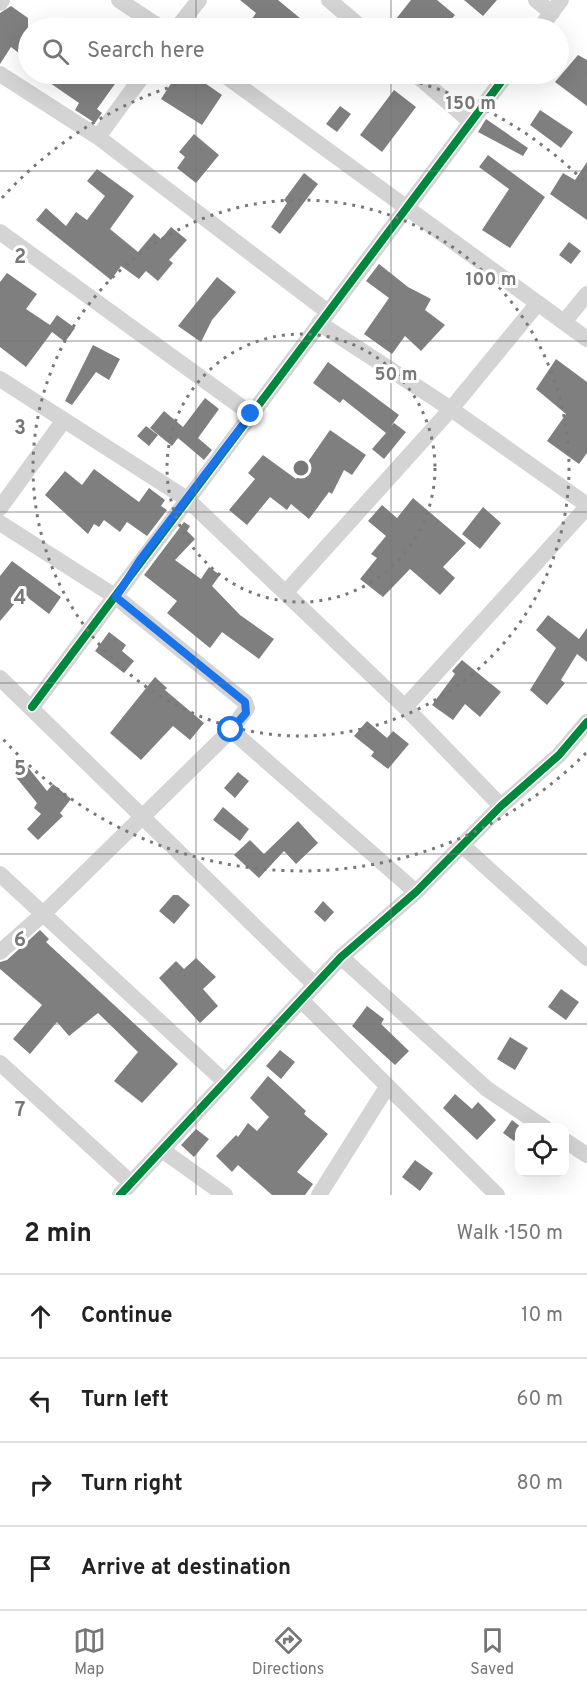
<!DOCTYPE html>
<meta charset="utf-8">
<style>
body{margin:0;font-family:Overpass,sans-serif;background:#f6f6f6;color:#222}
.controls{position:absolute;right:18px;bottom:18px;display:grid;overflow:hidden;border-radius:12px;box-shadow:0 6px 24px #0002}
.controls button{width:54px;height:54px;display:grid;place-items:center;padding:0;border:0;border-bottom:2px solid #e0e0e0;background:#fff;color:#222;font:30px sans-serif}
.stop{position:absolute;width:18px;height:18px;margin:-14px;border:4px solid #1a73e8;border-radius:50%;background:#fff}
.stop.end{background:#1a73e8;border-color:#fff;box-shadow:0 2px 6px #0008}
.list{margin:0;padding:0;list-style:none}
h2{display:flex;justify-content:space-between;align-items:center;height:78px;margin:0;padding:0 24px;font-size:26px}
h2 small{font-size:20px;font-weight:400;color:#767676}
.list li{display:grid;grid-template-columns:39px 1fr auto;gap:18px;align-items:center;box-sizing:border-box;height:84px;padding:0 24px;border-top:2px solid #e0e0e0}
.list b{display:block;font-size:22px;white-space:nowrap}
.list em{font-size:20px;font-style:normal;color:#767676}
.icon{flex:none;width:33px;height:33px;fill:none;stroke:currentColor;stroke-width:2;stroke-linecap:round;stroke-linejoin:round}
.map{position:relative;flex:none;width:587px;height:1195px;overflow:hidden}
.search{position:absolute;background:#fff;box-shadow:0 6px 24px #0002;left:18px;right:18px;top:18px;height:66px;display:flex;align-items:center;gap:15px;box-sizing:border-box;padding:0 21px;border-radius:33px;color:#767676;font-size:22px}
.sheet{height:414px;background:#fff}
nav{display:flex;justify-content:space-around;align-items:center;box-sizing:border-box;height:84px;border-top:2px solid #e0e0e0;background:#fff;font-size:16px;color:#767676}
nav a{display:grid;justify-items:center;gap:3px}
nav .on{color:#787878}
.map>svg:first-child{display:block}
.building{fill:#7f7f7f}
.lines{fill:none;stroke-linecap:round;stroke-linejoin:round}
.street{stroke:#d4d4d4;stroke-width:16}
.cycleway-casing{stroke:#fff;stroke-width:11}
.cycleway{stroke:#00873e;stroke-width:8}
.route{stroke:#1a73e8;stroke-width:8}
.grid{fill:none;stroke:#787878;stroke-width:1.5;stroke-opacity:0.55}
.ring{fill:none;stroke:#787878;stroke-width:3;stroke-dasharray:3 6}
.grid-label{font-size:20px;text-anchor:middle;font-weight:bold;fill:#787878;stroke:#fff;stroke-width:6;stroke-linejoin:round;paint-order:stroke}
.centre{fill:#787878;stroke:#fff;stroke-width:3}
.ring-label{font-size:18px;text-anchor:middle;font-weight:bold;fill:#787878;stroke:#fff;stroke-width:6;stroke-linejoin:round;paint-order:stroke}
</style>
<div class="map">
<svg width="587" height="1195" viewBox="0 0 587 1195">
<rect width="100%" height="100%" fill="#fff"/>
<path class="building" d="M240,0h38l34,28h-49l-12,-8 5,-7z
M411,0h26l18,15 -11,13h-37l-11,-9z
M464,0h33l-14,16z
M11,6l17,12v42l-17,-13 -11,17v-51z
M578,55l9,5v46l-32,-24z
M37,74h85l-25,35 5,4 -7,10 -20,-13 4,-7z
M177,74h15l30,21 -20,30 -41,-26z
M394,90l22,17 -34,45 -22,-17z
M340,106l11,8 -14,18 -11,-8z
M540,110l33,22 -12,16 -31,-23z
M486,119l42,29 -5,8 -45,-24z
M194,134l25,21 -23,28 -19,-15 8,-11 -6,-5z
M488,155l57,42 -35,51 -28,-18 27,-41 -30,-22z
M587,162v58l-37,-26 13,-21 12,7z
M97,169l37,27 -24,33 28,23 16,-19 7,6 10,-12 16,13 -18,20 4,3 -15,18 -12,-10 -7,8 -18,-13 -10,14 -75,-60 10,-12 20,18 10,-14 11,8 18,-24 -18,-15z
M304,173l14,11 -38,50 -9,-7 16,-24 -3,-3z
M569,242l12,9 -10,13 -12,-9z
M379,264l29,23 23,12 -6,11 20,15 -24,26 -16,-15 -13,18 -28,-20 25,-36 -23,-17z
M7,273l30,21 -11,15 24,16 7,-10 18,13 -10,14 -13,-10 -26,35 -26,-20v-65z
M217,277l19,15 -24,28 -11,22 -23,-16z
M93,345l27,14 -11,21 -13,-8 -24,33 -7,-4z
M556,359l31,23v71l-8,11 -32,-23 19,-27 -30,-25z
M328,362l71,53 -8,11 3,-3 12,9 -22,27 -12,-10 14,-16 -43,-34 -3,4 -27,-20z
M205,398l14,11 -21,29 14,12 -8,10 -26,-22 -6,8 -22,-18 14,-17 19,16z
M146,426l12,9 -9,11 -12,-10z
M330,430l36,25 -14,20 -8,-5 -12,24 -3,-2 -20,27 -18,-15 -4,6 -17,-13 -23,28 -18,-15 26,-31 -7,-6 15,-18 33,24z
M94,469l45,33 10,-14 16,12 -4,6 6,4 -20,26 -20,-14 -7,10 -16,-12 -5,7 -5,-3 -6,10 -43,-39 20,-24 17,14z
M413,498l53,45 -23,24 12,11 -15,17 -30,-26 -27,28 -23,-18 17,-21 -6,-4 15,-18 -18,-15 14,-16 15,13z
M483,507l18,16 -21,26 -18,-15z
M184,522l6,4 -3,5 8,8 -20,21 26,19 8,-12 11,8 -8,11 28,29 34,24 -15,20 -37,-27 -12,16 -43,-35 10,-12 -33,-26z
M12,561l49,36 -12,17 -26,-20 -23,27v-45z
M548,615l31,24 8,-11v34l-10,-8 -16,26 4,3 -18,22 -17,-15 26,-42 -20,-18z
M109,632l17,13 -4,6 12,10 -10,12 -29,-22z
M462,660l39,32 -21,25 -15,-13 -12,16 -21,-15 23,-31 -3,-3z
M155,677l12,11 -2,2 39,33 -14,17 -17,-14 -32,34 -31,-27z
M367,721l20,17 6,-7 16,13 -21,25 -17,-13 3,-4 -20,-16z
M27,766l20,25 6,-7 18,15 -11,14 3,3 -25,24 -11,-11 14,-15 -7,-6 3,-5 -22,-27z
M238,772l11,9 -14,17 -11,-10z
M223,807l26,22 -9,12 -27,-21z
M298,821l20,22 -22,21 -12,-13 -25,27 -25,-23 16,-15 14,14z
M173,895h5l12,10 -16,19 -15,-13z
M323,901l11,11 -9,10 -11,-10z
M40,930l9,9 -3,3 132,122 -36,39 -28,-22 24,-29 -40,-39 -29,23 -12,-14 -27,32 -17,-15 29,-34 -42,-36v-7l7,-2z
M196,958l20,19 -13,12 15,17 -18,17 -41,-45 17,-17 8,8z
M561,989l18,13 -13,18 -18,-13z
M367,1006l17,13 -3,5 28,27 -14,14 -43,-39z
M510,1037l18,11 -13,22 -18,-11z
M280,1050l15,12 -14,17 -15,-13z
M268,1076l38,35 -2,3 24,20 -31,38 16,12 -8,11h-33l-34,-30 -6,7 -16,-16 20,-21 2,2 10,-14 9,8 12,-14 -19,-19z
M455,1094l17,15 6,-7 18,18 -19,20 -34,-32z
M512,1120l10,8 -8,13 -11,-8z
M196,1129l13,10 -15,18 -13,-12z
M415,1160l18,13 -13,18 -18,-14z"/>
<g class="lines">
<path class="street" d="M119,0l42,28
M329,0l33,28
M536,0l16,13
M0,3l2,-3
M177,28l22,-28
M540,28l21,-28
M0,74l98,63 230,175
M223,74l364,265
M415,74l56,48
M98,137l46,-63
M0,232l251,182
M564,322l23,-28
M319,323l132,86 136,96
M0,379l187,120 218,208 96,99
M0,508l64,-88
M0,523l116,74 129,105 2,6 -16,22 -189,185 -42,37
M286,592l165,-183 87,-106
M0,678l315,307
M32,707l475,-633
M405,707l182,-200
M231,730l185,162
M463,846l124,112
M0,874l225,208
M341,957l146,132 58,39
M301,1000l196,195
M0,1063l131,120
M564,1140l23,15
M162,1150l63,45
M120,1195l221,-238 75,-65 85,-86 58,-51 28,-33
M319,1195l68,-108"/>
<g class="cycleway-casing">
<path id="cycleway" d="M32,707l475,-633
M120,1195l221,-238 75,-65 85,-86 58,-51 28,-33"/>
</g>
<use href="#cycleway" class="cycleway"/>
</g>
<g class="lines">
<path class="route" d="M231,730l15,-17 -1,-11 -129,-105 24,-37 111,-146"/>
</g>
<path class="grid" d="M196,0v28M391,0v28M196,74v1121M391,74v1121M0,171h587M0,341h587M0,512h587M0,683h587M0,854h587M0,1024h587"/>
<g class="ring">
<circle cx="301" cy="468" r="134"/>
<circle cx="301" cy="468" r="268"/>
<path d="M586 753A403 403 0 0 1 2 738M2 198A403 403 0 0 1 217 74M385 74A403 403 0 0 1 586 183"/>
</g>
<g class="grid-label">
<text x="20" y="263">2</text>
<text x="20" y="434">3</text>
<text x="20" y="604">4</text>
<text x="20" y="775">5</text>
<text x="20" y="946">6</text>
<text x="20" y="1116">7</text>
</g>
<circle cx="301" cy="468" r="9" class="centre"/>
<g class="ring-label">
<text x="471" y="109">150 m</text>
<text x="491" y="285">100 m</text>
<text x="396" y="380">50 m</text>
</g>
</svg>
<div class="controls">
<button><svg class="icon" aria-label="locate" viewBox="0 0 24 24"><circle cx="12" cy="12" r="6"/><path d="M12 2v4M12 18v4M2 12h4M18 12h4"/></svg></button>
</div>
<div class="stop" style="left:231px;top:730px"></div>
<div class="stop end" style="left:251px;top:414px"></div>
<div class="search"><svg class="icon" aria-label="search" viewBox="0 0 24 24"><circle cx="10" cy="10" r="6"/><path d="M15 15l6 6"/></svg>Search here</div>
</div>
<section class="sheet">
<h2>2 min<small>Walk · 150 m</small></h2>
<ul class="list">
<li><svg class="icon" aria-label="ahead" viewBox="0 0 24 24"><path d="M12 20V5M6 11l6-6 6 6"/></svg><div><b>Continue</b></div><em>10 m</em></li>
<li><svg class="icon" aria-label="left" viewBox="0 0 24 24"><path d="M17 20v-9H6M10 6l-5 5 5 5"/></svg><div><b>Turn left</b></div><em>60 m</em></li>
<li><svg class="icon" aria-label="right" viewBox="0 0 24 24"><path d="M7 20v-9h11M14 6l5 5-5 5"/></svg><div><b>Turn right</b></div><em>80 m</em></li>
<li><svg class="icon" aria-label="arrive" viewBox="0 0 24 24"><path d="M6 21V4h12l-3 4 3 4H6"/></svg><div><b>Arrive at destination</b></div></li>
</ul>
</section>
<nav>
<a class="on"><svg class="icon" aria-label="map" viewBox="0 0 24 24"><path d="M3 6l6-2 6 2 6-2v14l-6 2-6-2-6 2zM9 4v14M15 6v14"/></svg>Map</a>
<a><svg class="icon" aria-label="directions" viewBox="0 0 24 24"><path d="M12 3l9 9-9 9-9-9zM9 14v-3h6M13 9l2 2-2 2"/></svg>Directions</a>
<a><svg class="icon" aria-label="saved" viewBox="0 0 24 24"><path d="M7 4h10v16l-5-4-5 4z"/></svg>Saved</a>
</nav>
